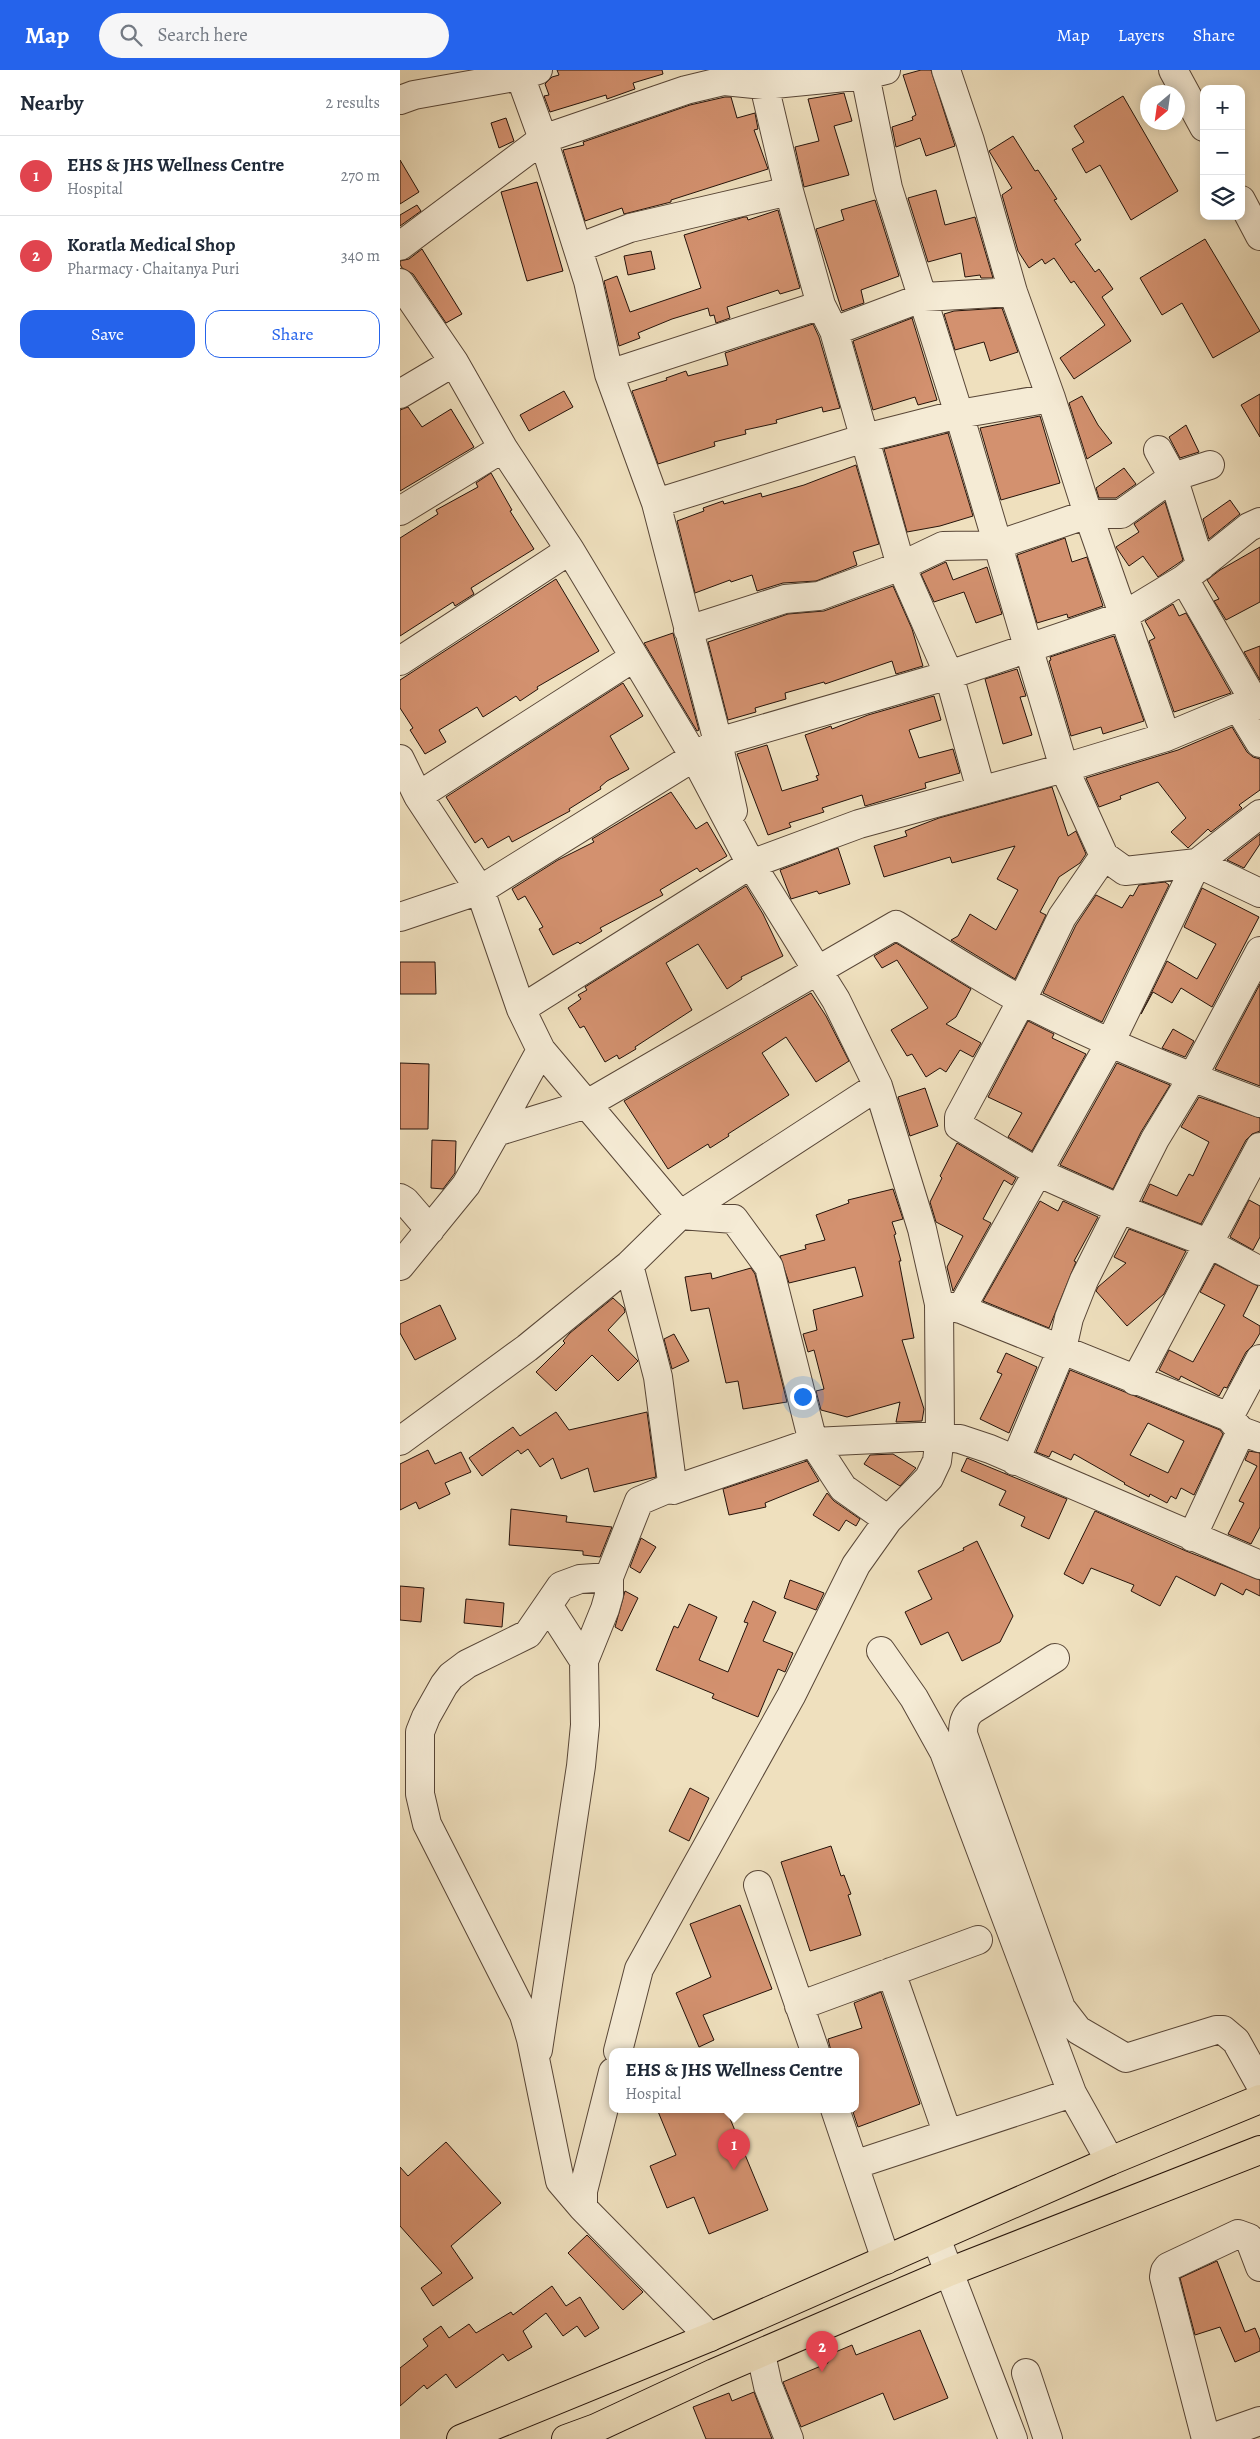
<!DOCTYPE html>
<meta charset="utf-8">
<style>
body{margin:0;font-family:Alegreya,serif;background:#f6f6f7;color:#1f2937}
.controls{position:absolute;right:15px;top:15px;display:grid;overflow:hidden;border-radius:10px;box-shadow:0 2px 12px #0003}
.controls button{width:45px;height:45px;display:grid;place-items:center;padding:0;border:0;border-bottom:1px solid #e0e1e3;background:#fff;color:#1f2937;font:25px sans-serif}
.compass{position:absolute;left:740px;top:15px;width:45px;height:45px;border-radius:50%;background:#fff;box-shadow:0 2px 12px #0003;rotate:209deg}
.you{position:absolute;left:402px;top:1326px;width:18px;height:18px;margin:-12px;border:4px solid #fff;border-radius:50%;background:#1a73e8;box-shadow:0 0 0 8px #1a73e833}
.badge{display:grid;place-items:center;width:32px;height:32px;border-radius:50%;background:#2563eb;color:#fff;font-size:16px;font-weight:700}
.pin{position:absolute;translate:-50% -41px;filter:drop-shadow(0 1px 2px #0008)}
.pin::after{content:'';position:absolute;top:26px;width:18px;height:15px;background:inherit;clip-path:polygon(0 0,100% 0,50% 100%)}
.popup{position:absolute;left:209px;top:1978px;width:250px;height:65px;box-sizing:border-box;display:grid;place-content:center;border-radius:10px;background:#fff;filter:drop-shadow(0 1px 4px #0005);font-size:16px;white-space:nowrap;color:#747a83}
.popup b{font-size:19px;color:#1f2937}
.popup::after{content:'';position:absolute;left:50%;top:100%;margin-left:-10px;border:10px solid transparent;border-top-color:#fff}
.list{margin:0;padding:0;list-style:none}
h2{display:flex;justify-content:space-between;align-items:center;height:65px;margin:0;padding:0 20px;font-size:21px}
h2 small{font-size:16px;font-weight:400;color:#747a83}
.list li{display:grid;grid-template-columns:32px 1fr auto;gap:15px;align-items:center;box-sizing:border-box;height:80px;padding:0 20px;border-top:1px solid #e0e1e3}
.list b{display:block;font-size:19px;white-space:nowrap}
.list p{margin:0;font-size:16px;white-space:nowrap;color:#747a83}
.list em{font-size:16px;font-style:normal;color:#747a83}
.actions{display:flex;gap:10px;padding:15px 20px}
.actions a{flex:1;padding:11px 0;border:1px solid #2563eb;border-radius:15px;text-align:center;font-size:18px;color:#2563eb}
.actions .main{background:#2563eb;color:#fff}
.icon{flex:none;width:28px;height:28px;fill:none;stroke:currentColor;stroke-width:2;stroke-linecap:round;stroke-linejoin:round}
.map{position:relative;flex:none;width:860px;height:2369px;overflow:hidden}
header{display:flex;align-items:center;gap:30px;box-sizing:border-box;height:70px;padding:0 25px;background:#2563eb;color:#fff}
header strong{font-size:24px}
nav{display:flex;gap:28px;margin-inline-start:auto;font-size:18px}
.search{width:350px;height:45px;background:#f6f6f7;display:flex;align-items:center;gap:12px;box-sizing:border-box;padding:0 18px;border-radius:28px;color:#747a83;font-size:19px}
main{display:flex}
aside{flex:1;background:#fff}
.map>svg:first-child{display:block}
.building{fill:#d3916f;stroke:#25130a;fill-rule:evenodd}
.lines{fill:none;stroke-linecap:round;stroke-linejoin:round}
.minor-casing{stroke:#584637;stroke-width:30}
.major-casing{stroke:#25130a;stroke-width:30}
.minor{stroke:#f5ebd5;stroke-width:28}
.major{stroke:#efe0be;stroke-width:28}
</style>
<header>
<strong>Map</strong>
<div class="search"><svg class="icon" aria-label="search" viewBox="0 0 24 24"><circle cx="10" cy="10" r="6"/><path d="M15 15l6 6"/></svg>Search here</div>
<nav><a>Map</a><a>Layers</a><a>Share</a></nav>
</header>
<main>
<aside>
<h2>Nearby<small>2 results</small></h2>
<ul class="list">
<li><span class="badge" style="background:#e0444e">1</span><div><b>EHS &amp; JHS Wellness Centre</b><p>Hospital</p></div><em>270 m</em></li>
<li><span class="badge" style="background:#e0444e">2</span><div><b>Koratla Medical Shop</b><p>Pharmacy · Chaitanya Puri</p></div><em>340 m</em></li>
</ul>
<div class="actions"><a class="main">Save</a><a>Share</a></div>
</aside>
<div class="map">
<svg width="860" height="2369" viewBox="0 0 860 2369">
<rect width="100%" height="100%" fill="#efe0be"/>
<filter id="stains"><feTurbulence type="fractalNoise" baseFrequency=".004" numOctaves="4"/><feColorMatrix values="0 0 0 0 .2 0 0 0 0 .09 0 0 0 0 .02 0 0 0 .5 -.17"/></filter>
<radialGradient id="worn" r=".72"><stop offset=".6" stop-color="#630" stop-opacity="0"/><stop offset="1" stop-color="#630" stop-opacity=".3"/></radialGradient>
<path class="building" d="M157,0h105l1,4 -30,9 2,6 -28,10 -1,-4 -56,17 -6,-16 5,-1 -4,-11 7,-7 7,-2z
M521,0h10l24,76 -29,10 -6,-18 -24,9 -4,-20 21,-7 -1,-3 4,-2 -13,-40z
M444,23l8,28 -18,5 15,49 -45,12 -9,-40 24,-6 -11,-42z
M723,26l55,95 -47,29 -31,-55 -14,8 -14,-24 12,-7 -10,-16z
M325,27h6l6,21 18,-5 3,16 -4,1 14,39 -97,31v2l-47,12 -2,-6 -37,13 -22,-71 21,-5 -1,-3 107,-37z
M106,48l8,23 -15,7 -8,-25z
M613,66l22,35 3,-1 19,29 -3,1 27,40 -6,4 20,28 4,-3 14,20 -11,8 29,44 -57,38 -14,-21 45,-33 -31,-44 -3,2 -17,-25 -9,6 -3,-5 -13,9 -11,-17 -16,-56 10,-7 -23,-37z
M0,90l19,32 -19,12z
M137,112l26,89 -36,10 -26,-89z
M536,120l9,35 30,-8 18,61h-12l-1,-3 -15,2 -4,-24 -33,9 -20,-64z
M475,130l24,76 -38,14 3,13 -22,8 -26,-82 28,-9 -3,-10z
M17,135l4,6 -21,15v-11z
M378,140l22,78 -20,6 -2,-4 -51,17 3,11 -14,5 -2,-8 -4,1 -2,-8 -36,11 -34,14 2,5 -21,8 -15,-65 13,-5 13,36 71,-24 -17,-53 60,-18h3l1,3z
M805,169l55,92 -47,27 -31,-55 -20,12 -22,-37z
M22,179l40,65 -16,9 -33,-49 -11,-6 -2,-4v-3l9,-2z
M251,181l4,18 -27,6 -4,-19z
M602,238l16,44 -28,9 -6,-19 -29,8 -11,-36 10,-3z
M512,248l25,82 -19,5 -3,-8 -42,13 -20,-69z
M413,254l6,13 21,71 -17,4 -1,-5 -46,13 1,3 -32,7 1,4 -32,8 1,4 -57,18 -26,-73 35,-11 -1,-2 20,-7 2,5 40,-11 -3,-12z
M164,321l9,16 -44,24 -9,-16z
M860,324v43l-19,-32z
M682,326l16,29 14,18 -25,16 -18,-56z
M8,337l14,20 29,-18 23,38 -74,44v-81z
M640,346l20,67 -59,17 -21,-72z
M786,355l13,27 -19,6 -11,-21z
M548,363l25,83 -33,10 -33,6 -23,-83z
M456,395l23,79 -26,8 4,13 -41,16 -33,2 -26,8 -5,-16 -21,7 -1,-2 -35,13 -18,-72 27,-10 -1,-3 20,-7 1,3 37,-11 1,4 42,-12z
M724,398l12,16 -20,14h-17l-3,-10z
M91,403l21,37 -2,1 24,38 -63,39 3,6 -19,12 -2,-4 -53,34v-98l38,-24 -2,-4 42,-23 -2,-4z
M830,430l10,14 -31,25 -6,-20z
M765,432l18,58 -25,17 -15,-21 -14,10 -13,-19 23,-15 -5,-8z
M665,468l7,24 15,-5 16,49 -35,12 -1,-4 -30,9 -20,-68z
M860,477v55l-34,18 -12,-19 5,-2 -12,-19 13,-10z
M546,492l7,18 34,-13 15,47 -26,9 -12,-31 -30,10 -13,-28z
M156,509l43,72 -62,36 1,2 -18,12 -4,-5 -33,21 -6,-10 -38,23 7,12 -21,12 -15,-24 3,-2 -13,-20v-28z
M493,516l19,43 11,37 -27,8 -4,-13 -67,23 -1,-2 -39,11 1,6 -31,9 1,4 -28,8 -20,-78 80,-28 36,-3z
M773,534l6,12 7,-3 45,80 -57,19 -25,-71 6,-3 -10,-17z
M273,563l26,97 -2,1 -53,-88z
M714,566l30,85 -41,13 -2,-7 -30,9 -22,-75 2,-1 -1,-3z
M860,576v34l-16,-28z
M617,599l9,27 -6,1 12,38 -29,9 -18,-65z
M223,613l20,33 -33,20 19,33 -22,12 -7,6 1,2 -32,20 1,2 -58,31 -3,-6 -21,12 -6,-10 -7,5 -29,-46z
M534,626l7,24 -32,10 10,28 34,-9 7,24 -35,10 1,5 -61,18 -3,-11 -40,13 2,4 -35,11 2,4 -23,8 -31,-81 30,-9 15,46 36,-11 -2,-4 3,-1 -14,-40 26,-9 1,3 36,-14z
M832,657l15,25 6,5 7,2v31l-21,15 3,3 -31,24 -3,-3 -20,19 -17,-16 15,-14 -28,-36 -38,14 1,3 -22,8 -13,-29 92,-28z
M652,717l16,49 8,-5 10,23 -6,9 -21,14 -19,35 6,3 -31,64 -64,-39 7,-4 12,-22 26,16 22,-40 -21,-11 18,-33 -63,17 -2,-6 -66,20 -10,-31 33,-10 -2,-5 34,-13z
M271,722l25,37 11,-7 20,34 -27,16 -3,-4 -37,22 3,5 -63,33 2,3 -22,13 -2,-2 -25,13 -14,-26 4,-2 -18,-31 -7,4 -6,-11 46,-29 36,-18 -2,-3z
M860,764v10l-16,24 -17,-8z
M438,778l12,36 -31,10 -2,-3 -26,8 -11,-29z
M765,812l4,3 -67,137 -59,-29 33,-68 20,-30 26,13 8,-13 3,1 6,-11z
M346,816l17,28 20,42 -42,21 1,2 -15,10 -29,-45 -32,19 26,47 -57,37 1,2 -17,10 -2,-4 -12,7 -21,-36 -4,2 -12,-20 13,-9 -3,-4 9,-5 -2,-3z
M802,818l57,29 -47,90 -31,-19 -9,15 -19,-11 -12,22 26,-53 30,18 19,-35 -32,-17z
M496,873l75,46 -15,28 -10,7 35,19 -8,14 -13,-7 -14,22 -6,-4 -14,9 -14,-23 -5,2 -16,-26 37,-22 -31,-48 -15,8 -8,-12z
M0,892h35l1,32h-36z
M860,914v102l-45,-17z
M411,923l15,23 23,45 -33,21 -30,-45 -24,16 27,42 -61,39 1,2 -19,12 -2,-4 -40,25 -44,-68z
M628,951l26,13 -2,4 34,16 -54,97 -24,-14 14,-24 -34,-16z
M773,959l21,12 -9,16 -23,-9z
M0,993l29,1 -1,65h-28z
M717,993l53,22 -29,47 -28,57 -53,-24z
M525,1018l13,38 -28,10 -12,-39z
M799,1027l61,21v13l-8,3 -6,6 -45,84 -59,-23 8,-17 27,12 12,-22 4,2 16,-34 -28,-15z
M32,1070l24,1 -1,32 -12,16 -12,-1z
M557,1073l59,35 -4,7 -8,-5 -21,39 8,4 -38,68 -6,-24 16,-31 -27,-14 -6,-20 12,-24 -2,-2z
M493,1119l10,30 -11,3 4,12 -2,1 7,26h-2l15,77 -12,2 22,69 -2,12 -26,1 4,-20 -53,15 -26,-7 -5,-19 8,-2 -10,-39 -6,2 -5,-18 14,-4 -4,-20 50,-14 -8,-29 -66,16 -9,-27 26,-7 -1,-4 20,-5 -9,-25 33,-12 -1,-3z
M849,1130l11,6v31l-7,13 -23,-13z
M640,1131l18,10 5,-10 35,16 -24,44 2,1 -27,66 -66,-27z
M729,1159l57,22 -22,43 -37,32 -31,-35 2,-4 28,-24 -12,-6z
M815,1194l43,22 -15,30 17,10v7l-7,12 -7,7 -19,36 -3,-1 -5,9 -38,-20 -2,4 -20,-10 10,-20 24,12 32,-57 -25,-13z
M351,1198l4,6 32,128 -44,7 -5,-28 -12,2 -17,-75 -18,3 -6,-34 26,-4 1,6z
M213,1228l11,10 1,4 -17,18 30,31 -20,20 -26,-26 -36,36 -20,-19 29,-29 -2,-2 7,-8z
M40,1235l16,34 -41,21 -15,-27v-9z
M274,1264l15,27 -17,8 -8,-30z
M606,1283l31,14 -28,66 -29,-14 22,-45 -5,-2z
M670,1300l150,60 3,4 -29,61 -13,-7 -5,11 -5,-3 -4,7 -17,-9 -1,3 -25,-13 1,-1 -51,-29 -3,6 -19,-9 -3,6 -13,-5zM748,1353l36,18 -16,32 -38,-18z
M156,1342l13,18 78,-18 9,65 -62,15 -6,-24 -27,11 -8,-21 -13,9 -12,-18 -7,5 -3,-4 -36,26 -13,-18 44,-31 7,9z
M28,1380l7,14 26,-12 10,20 -26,11 5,11 -31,15 -3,-7 -16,8v-46z
M849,1381l11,2v74l-9,17 -23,-10 16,-31 -5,-2 18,-35 -12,-6z
M493,1384l23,14 -16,18 -36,-22 6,-9z
M567,1388l100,41 -18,40 -28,-13 4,-9 -26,-12 7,-14 -45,-20z
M407,1391l12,20 -54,22 1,4 -37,8 -6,-26z
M427,1423l7,8 26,18 -4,7 -10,-6 -7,11 -26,-16z
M111,1439l56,7 -1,6 46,5 -12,30 -17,-2v-4l-74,-6z
M695,1441l91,40 74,29v16l-14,-7 -3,6 -22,-12 -6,13 -39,-20 -16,30 -29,-15 3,-6 -43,-17 -8,16 -19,-10z
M241,1468l15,9 -16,26 -10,-6z
M577,1471l36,75 -13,26 -38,19 -14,-29 -27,13 -16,-33 27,-13 -14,-28 46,-21 -1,-2z
M390,1510l34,13 -8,17 -32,-12z
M0,1516l24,2 -3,34 -21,-2z
M225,1521l13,7 -16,33 -7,-4z
M66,1529l38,4 -2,24 -38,-4z
M353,1531l23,11 -13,29 30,12 -8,19 -7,-3 -20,48 -46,-19 2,-4 -58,-24 18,-44 4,2 11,-24 28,13 -18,43 29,12 20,-49 -4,-1z
M290,1718l19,10 -20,43 -20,-10z
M431,1776l10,30 3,-1 7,19 -3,1 13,40 -51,16 -29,-89z
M340,1835l32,84 -69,26 11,25 -15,7 -23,-54 35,-16 -21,-53z
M481,1922l39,112 -62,23 -5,-15 2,-1v-60h-24l-3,-12 34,-11 -8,-25z
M257,2039h69l42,101 -59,24 -15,-37 -27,11 -17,-42 26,-11z
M46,2072l55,61 -50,43 22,32 -40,28 -12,-18 21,-15 -42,-47v-59l8,9z
M187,2165l56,57 -20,18 -55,-57z
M817,2191l28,71 10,-4 5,12v11l-25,11 -15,-35 -25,8 -15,-57z
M152,2216l14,20 14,-9 19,31 -14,9 -8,-11 -14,10 -17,-23 -23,18 9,16 -24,14 -5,-7 -47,34 -10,-14 -19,15 -3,-4 -24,21v-38l28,-22 -5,-7 18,-13 8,12 20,-14 7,9 35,-21 2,3z
M520,2260l28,68 -54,22 -11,-27 -82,34 -18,-45 45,-19 -2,-7 26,-11 4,10z
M354,2322l18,47h-66l-13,-32 36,-14 3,8z"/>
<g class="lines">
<g class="minor-casing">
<path id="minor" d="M118,0l25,69 45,142 21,93 47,129 62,239 15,69
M357,0l7,15 25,106 32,114 13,26 67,235 48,109 32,115
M464,0l24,118 71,226 105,354 40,88 -42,61 -40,83 -63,117v9l78,46 83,37 88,34 52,28
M546,0l24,71 43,151 38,106 37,116 78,223
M773,0l31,57
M0,30l14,-5 106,-19 18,-6
M841,130l19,36
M0,176l143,-107 143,-49 38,-9 40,4 102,-10 20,-5
M178,178l52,-20 159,-37
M0,213l54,79 49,86 67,102 125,208 56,106 85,136 42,86 44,143 17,75 1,132 -3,25 -8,17 -41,42 -32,45 -65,131 -152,273 -21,82
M434,261l90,-34 89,-5
M209,304l212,-69
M0,324l54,-32
M758,380l15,27 28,89
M256,433l209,-65 94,-24 92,-16
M0,441l103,-63
M784,509l73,127
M288,560l97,-31 34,-3 82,-30 42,-20 54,-1 91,-31h33l52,-37 37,-12
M0,591l170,-111
M838,637l22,36
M0,689l18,37 62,94 41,119 20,41 139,165 198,-129
M18,726l215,-138
M704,786l21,15 72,-8 63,30
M0,847l80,-27 238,-148 231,-67 174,-59 61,-37 65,-52 11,-5
M121,939l230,-145 108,-40 205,-56 102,-31 72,-30 22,-2
M96,1062l45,-82
M0,1128l5,3 25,29
M229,1195l29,112 15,113 140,-48 30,46 45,32
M0,1196l66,-81 30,-53 91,-28 309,-179c42,25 84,53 127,76 77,40 156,72 237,102
M543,1235l18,4 268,108 12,14 19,7
M561,1239l149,-266 87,-180 63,-49
M735,1311l125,-234
M829,1347l31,-58
M0,1371l127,-93 102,-83 51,-50 54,4 35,48 44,175 127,-6 20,3 30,10 270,116
M615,1391l47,-112 7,-31 15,-38 71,-141 37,-61 68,-127
M792,1467l49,-106
M148,1535l36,56
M481,1581l33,47 30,54 128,341 38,68
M655,1588l-83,52c-8,7 -9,15 -9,24l98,274 17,22 48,28 90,-28h7l13,11 24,43
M358,1815l57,166
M491,1902l56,160
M399,1936l179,-66
M138,1980l43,-284 4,-41 -1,-64 21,-52 4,-14v-18
M213,2002l-30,119v17l127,129
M435,2039l51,151
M454,2095l218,-72
M183,2138l-23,-27 -29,-142 -7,-24 -97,-191 -7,-30v-62l6,-15 18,-32 7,-9 16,-12 61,-30 33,-48 19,-7 29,-2 30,-76 33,-14
M536,2168l77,201
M361,2284l7,32 21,53
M626,2303l22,66
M806,2369l-42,-162 1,-6 3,-4 70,-33 11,4 11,29
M809,2369l51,-18"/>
</g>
<g class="major-casing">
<path id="major" d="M61,2369l249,-102 400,-176 150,-62
M166,2369l30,-11 118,-55 235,-101 311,-122"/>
</g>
<use href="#minor" class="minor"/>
<use href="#major" class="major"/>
</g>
<rect width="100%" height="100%" filter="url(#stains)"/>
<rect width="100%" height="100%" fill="url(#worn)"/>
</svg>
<div class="controls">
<button>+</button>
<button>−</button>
<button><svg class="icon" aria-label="layers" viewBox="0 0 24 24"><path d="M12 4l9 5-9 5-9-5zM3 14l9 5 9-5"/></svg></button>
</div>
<svg class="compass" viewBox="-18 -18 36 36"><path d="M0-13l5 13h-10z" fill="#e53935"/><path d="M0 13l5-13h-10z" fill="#747a83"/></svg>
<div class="you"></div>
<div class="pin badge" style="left:334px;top:2100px;background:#e0444e">1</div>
<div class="popup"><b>EHS &amp; JHS Wellness Centre</b>Hospital</div>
<div class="pin badge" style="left:422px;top:2302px;background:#e0444e">2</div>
</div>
</main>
